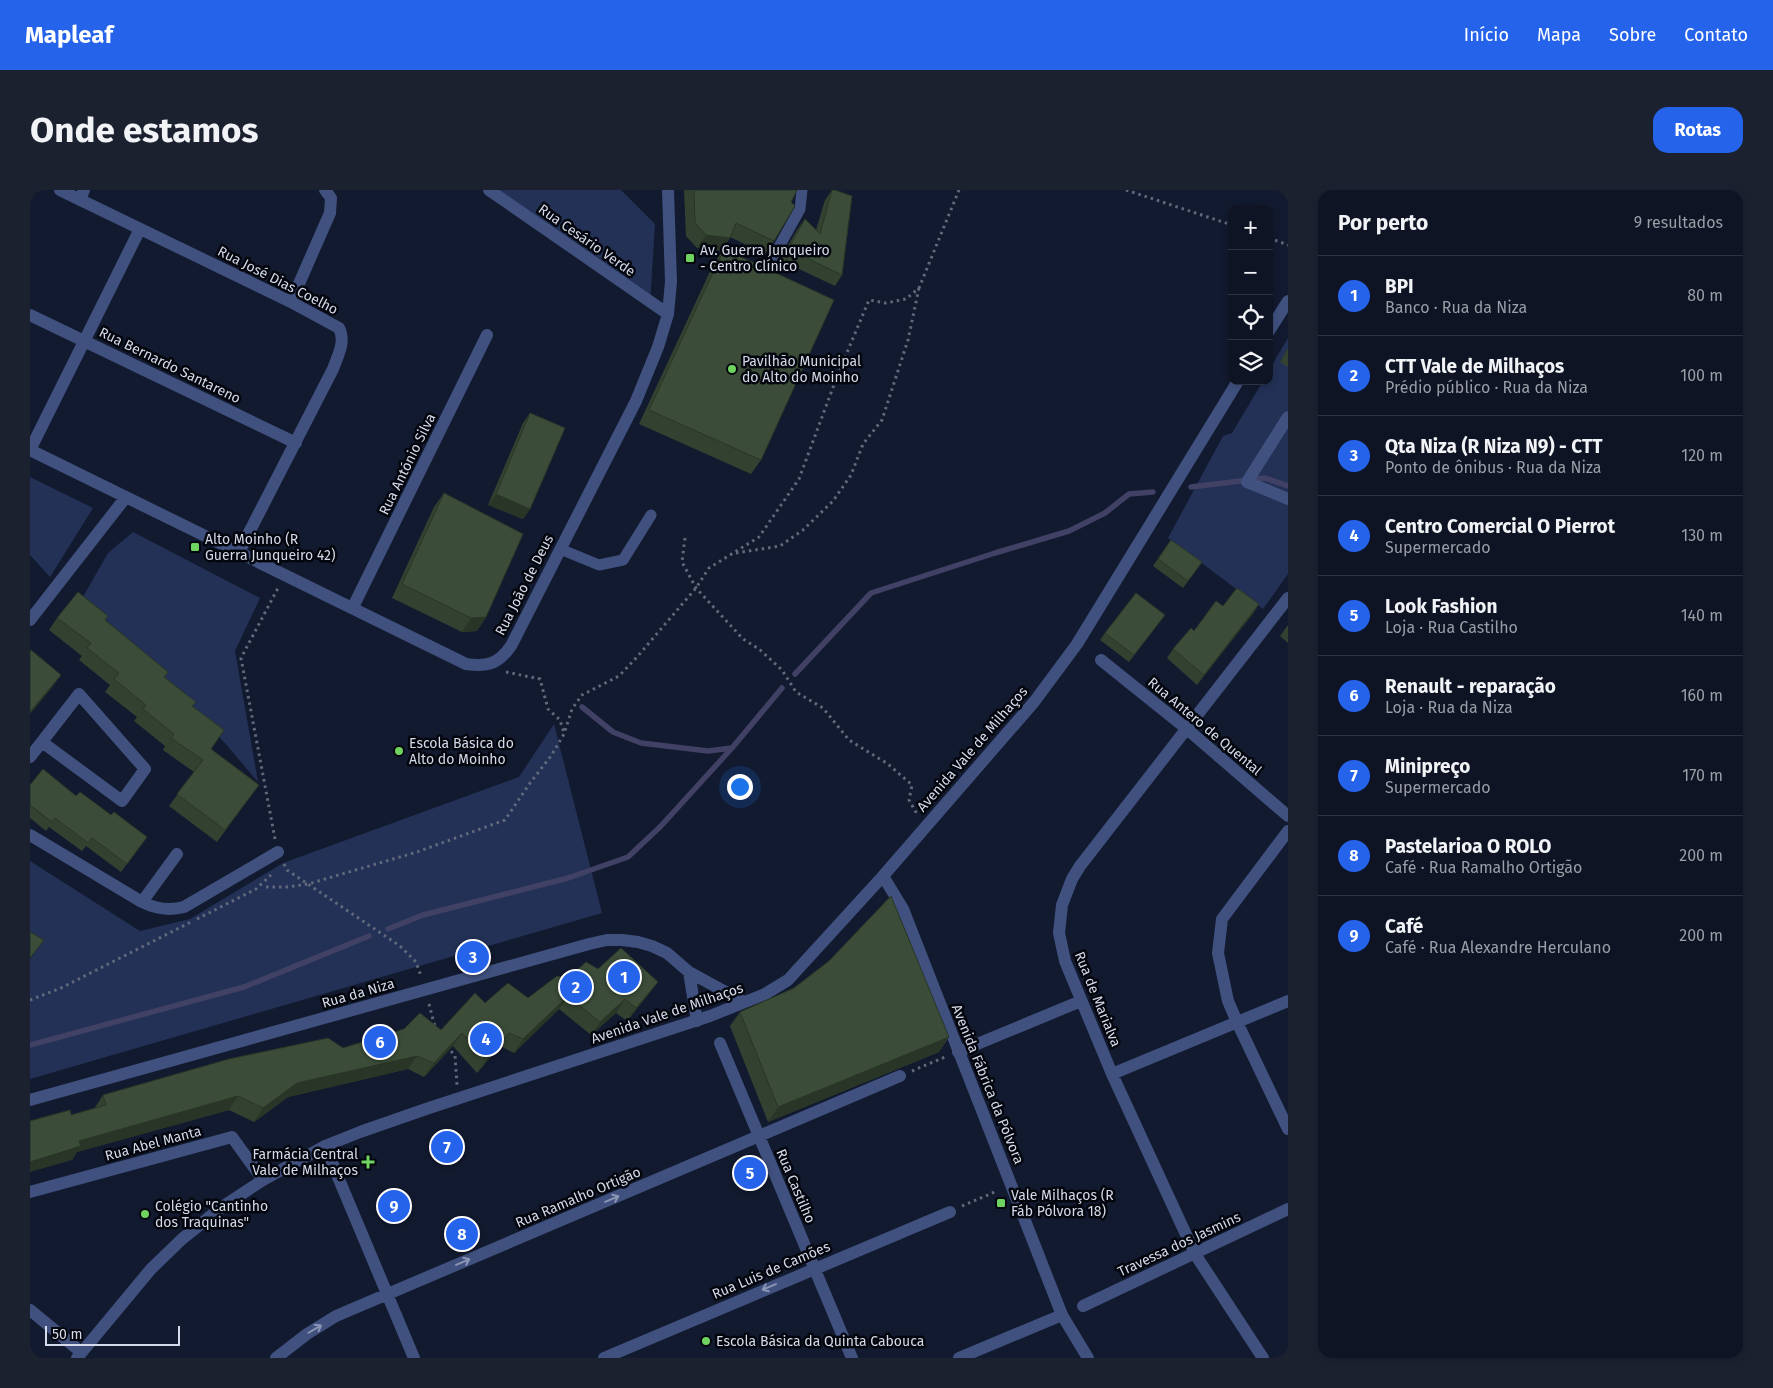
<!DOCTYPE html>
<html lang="pt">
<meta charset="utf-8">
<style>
body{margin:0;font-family:"Fira Sans",sans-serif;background:#1c2130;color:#f1f3f6}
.controls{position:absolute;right:15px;top:15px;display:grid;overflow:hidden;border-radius:10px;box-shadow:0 2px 8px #0003}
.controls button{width:45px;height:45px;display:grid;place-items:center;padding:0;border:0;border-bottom:1px solid #2e3341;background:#0e1423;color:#f1f3f6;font:25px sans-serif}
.scale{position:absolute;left:15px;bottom:12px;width:135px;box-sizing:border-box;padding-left:5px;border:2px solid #d4dae9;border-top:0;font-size:14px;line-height:18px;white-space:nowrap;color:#d4dae9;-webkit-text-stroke:4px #04060e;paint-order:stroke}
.you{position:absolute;left:709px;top:596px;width:18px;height:18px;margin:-12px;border:4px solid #fff;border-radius:50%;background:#1a73e8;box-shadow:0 0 0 8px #1a73e833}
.badge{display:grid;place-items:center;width:32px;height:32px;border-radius:50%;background:#2563eb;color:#fff;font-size:16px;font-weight:700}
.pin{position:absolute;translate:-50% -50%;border:2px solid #fff;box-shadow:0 1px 5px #0006}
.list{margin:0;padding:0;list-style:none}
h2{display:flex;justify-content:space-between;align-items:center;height:65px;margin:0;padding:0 20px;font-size:21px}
h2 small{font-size:16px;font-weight:400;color:#9b9ea6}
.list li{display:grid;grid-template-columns:32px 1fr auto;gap:15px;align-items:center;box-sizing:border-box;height:80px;padding:0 20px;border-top:1px solid #2e3341}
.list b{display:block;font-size:19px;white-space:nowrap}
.list p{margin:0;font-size:16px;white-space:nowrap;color:#9b9ea6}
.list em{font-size:16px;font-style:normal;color:#9b9ea6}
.icon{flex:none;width:28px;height:28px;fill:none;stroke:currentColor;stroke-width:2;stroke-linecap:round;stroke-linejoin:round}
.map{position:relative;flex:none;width:1258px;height:1168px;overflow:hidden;border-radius:15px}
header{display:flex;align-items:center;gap:30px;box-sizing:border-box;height:70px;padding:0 25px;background:#2563eb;color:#fff}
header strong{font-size:24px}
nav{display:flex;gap:28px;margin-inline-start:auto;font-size:18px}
.intro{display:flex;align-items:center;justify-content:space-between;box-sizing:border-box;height:120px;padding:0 30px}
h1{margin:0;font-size:35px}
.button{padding:12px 22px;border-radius:15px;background:#2563eb;color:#fff;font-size:18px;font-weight:700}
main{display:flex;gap:30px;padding:0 30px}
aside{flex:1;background:#0e1423;border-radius:15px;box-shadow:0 2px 8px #0003}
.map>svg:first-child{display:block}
.green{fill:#233156}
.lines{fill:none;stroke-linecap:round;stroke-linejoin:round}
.stream{stroke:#404165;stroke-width:5.5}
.path{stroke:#62697c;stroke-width:3;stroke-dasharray:2.5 4;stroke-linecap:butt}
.service{stroke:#40517f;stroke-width:11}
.pedestrian{stroke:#40517f;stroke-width:12}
.minor{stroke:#40517f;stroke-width:12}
.tertiary{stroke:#40517f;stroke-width:12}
.wall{fill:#334230}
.shaded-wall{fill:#293627}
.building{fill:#3b4d38;stroke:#293627}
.oneway{stroke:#8a96b4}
.poi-dot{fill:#6fd360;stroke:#04060e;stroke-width:2}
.labels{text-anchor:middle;stroke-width:5;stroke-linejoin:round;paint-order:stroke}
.street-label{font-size:14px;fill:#d4dae9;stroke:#04060e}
.poi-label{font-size:14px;fill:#d4dae9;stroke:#04060e;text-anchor:start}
</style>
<header>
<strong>Mapleaf</strong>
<nav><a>Início</a><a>Mapa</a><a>Sobre</a><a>Contato</a></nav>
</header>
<div class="intro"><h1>Onde estamos</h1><a class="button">Rotas</a></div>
<main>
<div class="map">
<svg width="1258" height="1168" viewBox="0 0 1258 1168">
<rect width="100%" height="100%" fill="#121a2f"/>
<path class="green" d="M466,0h125l34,34 -5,80z
M1258,148v236l-25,35 -95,-71 55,-102 9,-3 31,-52h6v-11z
M0,287l63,31 -43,69 -20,-22z
M103,342l127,66 -25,53 23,131 -34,-40 -144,-140 28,-49z
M524,534l48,189 -572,166v-120l4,-5 -4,-3v-90l110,70 50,-12 93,-56 236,-86z"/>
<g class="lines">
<path class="stream" d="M1161,297l74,-9 23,8
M765,484l76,-81 124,-40 74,-22 36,-18 24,-19 24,-2
M552,517l31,25 28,11 67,8 24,-3
M358,739l35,-14 145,-37 60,-21 32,-30 72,-79 50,-60
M0,855l214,-58 125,-51"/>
<path class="path" d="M1096,0l106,35
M1239,48l19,7
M655,348l-3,24 14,26 47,51 16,10 23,21 14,22 27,16 26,32 39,24 24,21 -3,15 8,14
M706,363l44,-7 23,-16 30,-29 18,-26 12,-31 19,-24 26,-80 11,-52
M476,482l34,7 8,30 12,11 4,13
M245,649l-34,-181 37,-70
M254,674l3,6 113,76 16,16 5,14
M236,697h21l21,-3 109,-32 88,-32 25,-37 21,-27 13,-22 8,-25 10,-14 37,-19 18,-19 59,-69 13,-20 50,-31 40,-58 39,-105 31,-74 17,3 20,-4 13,-11 40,-98
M167,729l59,-30 15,-14
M0,810l31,-12 130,-66
M399,814l6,23
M417,856l8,10 2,29
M882,881l33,-14
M932,1016l35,-15"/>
<path class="service" d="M735,82l35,-63 2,-19
M530,359l39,16 24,-5 28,-45"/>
<path class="pedestrian" d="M50,10l4,-10
M1258,227l-41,65 41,17
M0,260l110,-221"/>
<path class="minor" d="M30,0l231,112 48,26c7,14 -1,27 -6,41l-94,183
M459,0l179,124
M261,112l39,-89 1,-15 -6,-8
M0,125l266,128
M0,260l436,214c22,3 32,0 45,-18l125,-245 22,-54 10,-33 3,-32 -3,-92
M323,417l134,-272
M0,430l96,-123
M1071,470l86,69 101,87
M0,567l49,-63 66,75 -23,32 -80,-59
M1258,641l-66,88 -4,34 10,48 9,21 51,107
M0,645l112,67c14,7 27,9 42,5l94,-55
M112,712l35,-48
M659,782l8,49
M690,853l132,315
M928,862l123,-51
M1082,884l176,-73
M0,910l559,-156 18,-4h15l16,2 14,4 15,7 22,19 55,30
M295,956l89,212
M0,1002l202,-55 31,43
M1053,1116l205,-97
M0,1120l51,42
M246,1168l31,-24 29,-18 564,-240
M574,1168l346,-146
M929,1168l103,-43
M1233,1168l-68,-104 -83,-180 -47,-113 -6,-28 3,-28 10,-26 8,-13 208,-268"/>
<path class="tertiary" d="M1239,141l19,-30
M853,686l20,33 159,406 26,43
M47,1168l74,-89 31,-30 40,-32 41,-27 62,-34 35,-14 66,-23 284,-93 55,-22 23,-14 95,-104 151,-174 43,-58 161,-263"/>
</g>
<path class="wall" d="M654,0h113l-23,51 -9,13 -35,-17 -9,14 -24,-3 -11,-12z
M802,0l10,85 -7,11 -55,-26 17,-30 8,-11 11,11 9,-30z
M694,59l37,211 -10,14 -112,-50 75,-161z
M1258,158v19l-8,-5z
M500,223v96l-7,10 -35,-14 35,-82z
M414,303l42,124 -9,14 -15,1 -70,-34 42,-91z
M1141,350l31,22 -19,26 -30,-22z
M1229,414l-62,81 -30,-27 6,-9 50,-43z
M27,428l48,2 63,52 -3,5 28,29 18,43 39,48 -33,45 -48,-36 25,-34 -31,-22 2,-4 -31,-25 3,-4 -32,-25 5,-7 -31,-25 3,-4 -33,-26z
M1129,432l-30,40 -29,-22 5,-7z
M1258,435v18l-8,-7z
M0,595l46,11 35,19 36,22 -26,35 -35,-26 -4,5 -33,-24 -3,4 -16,-13z
M568,779l50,26 -21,26 -11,-8 -25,22 -32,-26 -45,44 -14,-7 -23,27 -24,-27 -29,31 -16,-8 -120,28 -34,25 -25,-12 -152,42 -5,8 -1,-45 23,-6 9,-14 240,-47 98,-18 44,-27 43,-5 40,-20z
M710,822l209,25 -10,15 -171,70 -38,-96z"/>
<path class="shaded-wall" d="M676,45l24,3 -9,13 -24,-3z
M466,304l34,15 -7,10 -35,-14z
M1229,414l-6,10 -56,71 7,-10z
M456,427l-9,14 -15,1 9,-14z
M31,485l-10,14 -21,25v-2z
M229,595l-9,12 -33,45 8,-12z
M628,792l-10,13 -21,26 9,-13z
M538,806l-9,13 -45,44 9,-14z
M595,809l-9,14 -25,22 9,-13z
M432,843l-9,13 -29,31 10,-14z
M479,843l-9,13 -23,27 10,-14z
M919,847l-10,15 -171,70 10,-15z
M387,866l-9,13 -120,28 -34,25 9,-14 34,-25z
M208,906l-9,14 -152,42 -5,8 -42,12v-10l49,-21z"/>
<path class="building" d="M664,0h103l-6,12 4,4 -21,35 -38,-18 -6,15 -24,-3 -11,-12z
M802,0h3l17,6 -10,79 -54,-26 17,-30 15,15z
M694,59l110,51 -73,160 -112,-50z
M500,223l35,15 -35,81 -34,-15z
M414,303l79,41 -37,83 -15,1 -69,-34z
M1141,350l31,22 -14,19 -30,-22z
M1207,398l22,16 -55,71 -31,-26 18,-21 3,3 22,-30 7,5z
M48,402l30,24 -3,4 63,52 -4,5 32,25 -4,4 32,24 -13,19 48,36 -34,45 -48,-36 26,-34 -32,-22 3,-4 -31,-25 3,-4 -32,-26 5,-6 -32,-25 4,-5 -34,-25z
M1106,403l29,22 -31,40 -29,-22z
M1,460l30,25 -31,37v-61z
M13,579l33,27 4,-4 31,23 3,-3 33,25 -20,27 -35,-26 -4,5 -33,-25 -3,4 -22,-17v-20z
M861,706l58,141 -171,70 -38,-95 54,-24 35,-27z
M0,742l14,8 -14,18z
M591,758l37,34 -22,26 -11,-9 -25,23 -32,-26 -45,43 -14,-6 -22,26 -25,-26 -28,30 -17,-7 -120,27 -34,25 -25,-12 -159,45 2,5 -51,16v-41l40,-11 1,5 35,-10 -3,-10 126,-36 99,-21 15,10 61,-19 16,-16 21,17 34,-37 10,10 23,-20 20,15 29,-22 11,2 18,-16 12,7z"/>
<defs><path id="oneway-shaft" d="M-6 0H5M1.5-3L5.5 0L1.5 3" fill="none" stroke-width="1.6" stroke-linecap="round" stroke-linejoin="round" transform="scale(1.25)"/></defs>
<g class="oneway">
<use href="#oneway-shaft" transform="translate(582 1009) rotate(-23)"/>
<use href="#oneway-shaft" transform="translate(433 1072) rotate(-23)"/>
<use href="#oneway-shaft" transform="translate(739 1097) rotate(157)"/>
<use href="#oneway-shaft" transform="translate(285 1139) rotate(-30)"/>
</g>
<g class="poi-dot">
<rect x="655" y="63" width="10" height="10" rx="2.5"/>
<circle cx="702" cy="179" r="5"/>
<rect x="160" y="352" width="10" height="10" rx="2.5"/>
<circle cx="369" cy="561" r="5"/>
<path d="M335.5 964.5h5v5h5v5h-5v5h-5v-5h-5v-5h5z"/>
<rect x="966" y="1008" width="10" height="10" rx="2.5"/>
<circle cx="115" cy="1024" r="5"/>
<circle cx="676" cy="1151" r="5"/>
</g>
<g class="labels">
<g class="street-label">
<text transform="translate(557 50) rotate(35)" y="5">Rua Cesário Verde</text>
<text transform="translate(248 90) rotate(27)" y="5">Rua José Dias Coelho</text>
<text transform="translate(140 175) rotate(26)" y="5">Rua Bernardo Santareno</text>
<text transform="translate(377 274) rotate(-64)" y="5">Rua António Silva</text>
<text transform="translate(494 395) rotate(-63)" y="5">Rua João de Deus</text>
<text transform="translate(1175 536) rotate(40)" y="5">Rua Antero de Quental</text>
<text transform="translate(942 559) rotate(-49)" y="5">Avenida Vale de Milhaços</text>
<text transform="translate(328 803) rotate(-16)" y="5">Rua da Niza</text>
<text transform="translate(1068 809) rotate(68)" y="5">Rua de Marialva</text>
<text transform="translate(637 823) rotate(-19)" y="5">Avenida Vale de Milhaços</text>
<text transform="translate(958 894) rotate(68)" y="5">Avenida Fábrica da Pólvora</text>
<text transform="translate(123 953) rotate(-15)" y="5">Rua Abel Manta</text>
<text transform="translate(766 996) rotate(67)" y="5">Rua Castilho</text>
<text transform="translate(548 1007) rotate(-23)" y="5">Rua Ramalho Ortigão</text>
<text transform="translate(1149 1054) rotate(-25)" y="5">Travessa dos Jasmins</text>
<text transform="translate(741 1080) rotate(-23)" y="5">Rua Luis de Camões</text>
</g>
<g class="poi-label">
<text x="670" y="65">Av. Guerra Junqueiro<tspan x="670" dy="16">- Centro Clínico</tspan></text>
<text x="712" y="176">Pavilhão Municipal<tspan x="712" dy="16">do Alto do Moinho</tspan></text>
<text x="175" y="354">Alto Moinho (R<tspan x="175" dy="16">Guerra Junqueiro 42)</tspan></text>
<text x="379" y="558">Escola Básica do<tspan x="379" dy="16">Alto do Moinho</tspan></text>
<text x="328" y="969" text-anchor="end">Farmácia Central<tspan x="328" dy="16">Vale de Milhaços</tspan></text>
<text x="981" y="1010">Vale Milhaços (R<tspan x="981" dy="16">Fáb Pólvora 18)</tspan></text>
<text x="125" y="1021">Colégio "Cantinho<tspan x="125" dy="16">dos Traquinas"</tspan></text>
<text x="686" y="1156">Escola Básica da Quinta Cabouca</text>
</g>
</g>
</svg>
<div class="controls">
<button>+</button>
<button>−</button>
<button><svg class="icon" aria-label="locate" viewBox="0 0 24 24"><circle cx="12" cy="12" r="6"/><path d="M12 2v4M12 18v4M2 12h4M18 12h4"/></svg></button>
<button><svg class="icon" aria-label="layers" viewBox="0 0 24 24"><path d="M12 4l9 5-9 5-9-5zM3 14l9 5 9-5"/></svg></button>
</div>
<div class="scale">50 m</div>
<div class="you"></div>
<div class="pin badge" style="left:594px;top:787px">1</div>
<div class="pin badge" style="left:546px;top:797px">2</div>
<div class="pin badge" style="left:443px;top:767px">3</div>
<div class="pin badge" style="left:456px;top:849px">4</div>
<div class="pin badge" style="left:720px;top:983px">5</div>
<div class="pin badge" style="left:350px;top:852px">6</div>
<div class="pin badge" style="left:417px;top:957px">7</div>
<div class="pin badge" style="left:432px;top:1044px">8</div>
<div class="pin badge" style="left:364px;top:1016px">9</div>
</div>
<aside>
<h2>Por perto<small>9 resultados</small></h2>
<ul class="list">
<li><span class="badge">1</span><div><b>BPI</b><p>Banco · Rua da Niza</p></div><em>80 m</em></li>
<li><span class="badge">2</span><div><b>CTT Vale de Milhaços</b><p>Prédio público · Rua da Niza</p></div><em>100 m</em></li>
<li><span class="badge">3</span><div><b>Qta Niza (R Niza N9) - CTT</b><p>Ponto de ônibus · Rua da Niza</p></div><em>120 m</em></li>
<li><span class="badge">4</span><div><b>Centro Comercial O Pierrot</b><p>Supermercado</p></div><em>130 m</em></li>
<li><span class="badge">5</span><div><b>Look Fashion</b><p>Loja · Rua Castilho</p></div><em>140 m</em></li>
<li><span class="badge">6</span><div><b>Renault - reparação</b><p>Loja · Rua da Niza</p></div><em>160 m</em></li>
<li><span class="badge">7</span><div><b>Minipreço</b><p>Supermercado</p></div><em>170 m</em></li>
<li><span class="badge">8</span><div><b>Pastelarioa O ROLO</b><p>Café · Rua Ramalho Ortigão</p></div><em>200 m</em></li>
<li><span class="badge">9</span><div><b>Café</b><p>Café · Rua Alexandre Herculano</p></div><em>200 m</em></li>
</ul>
</aside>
</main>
